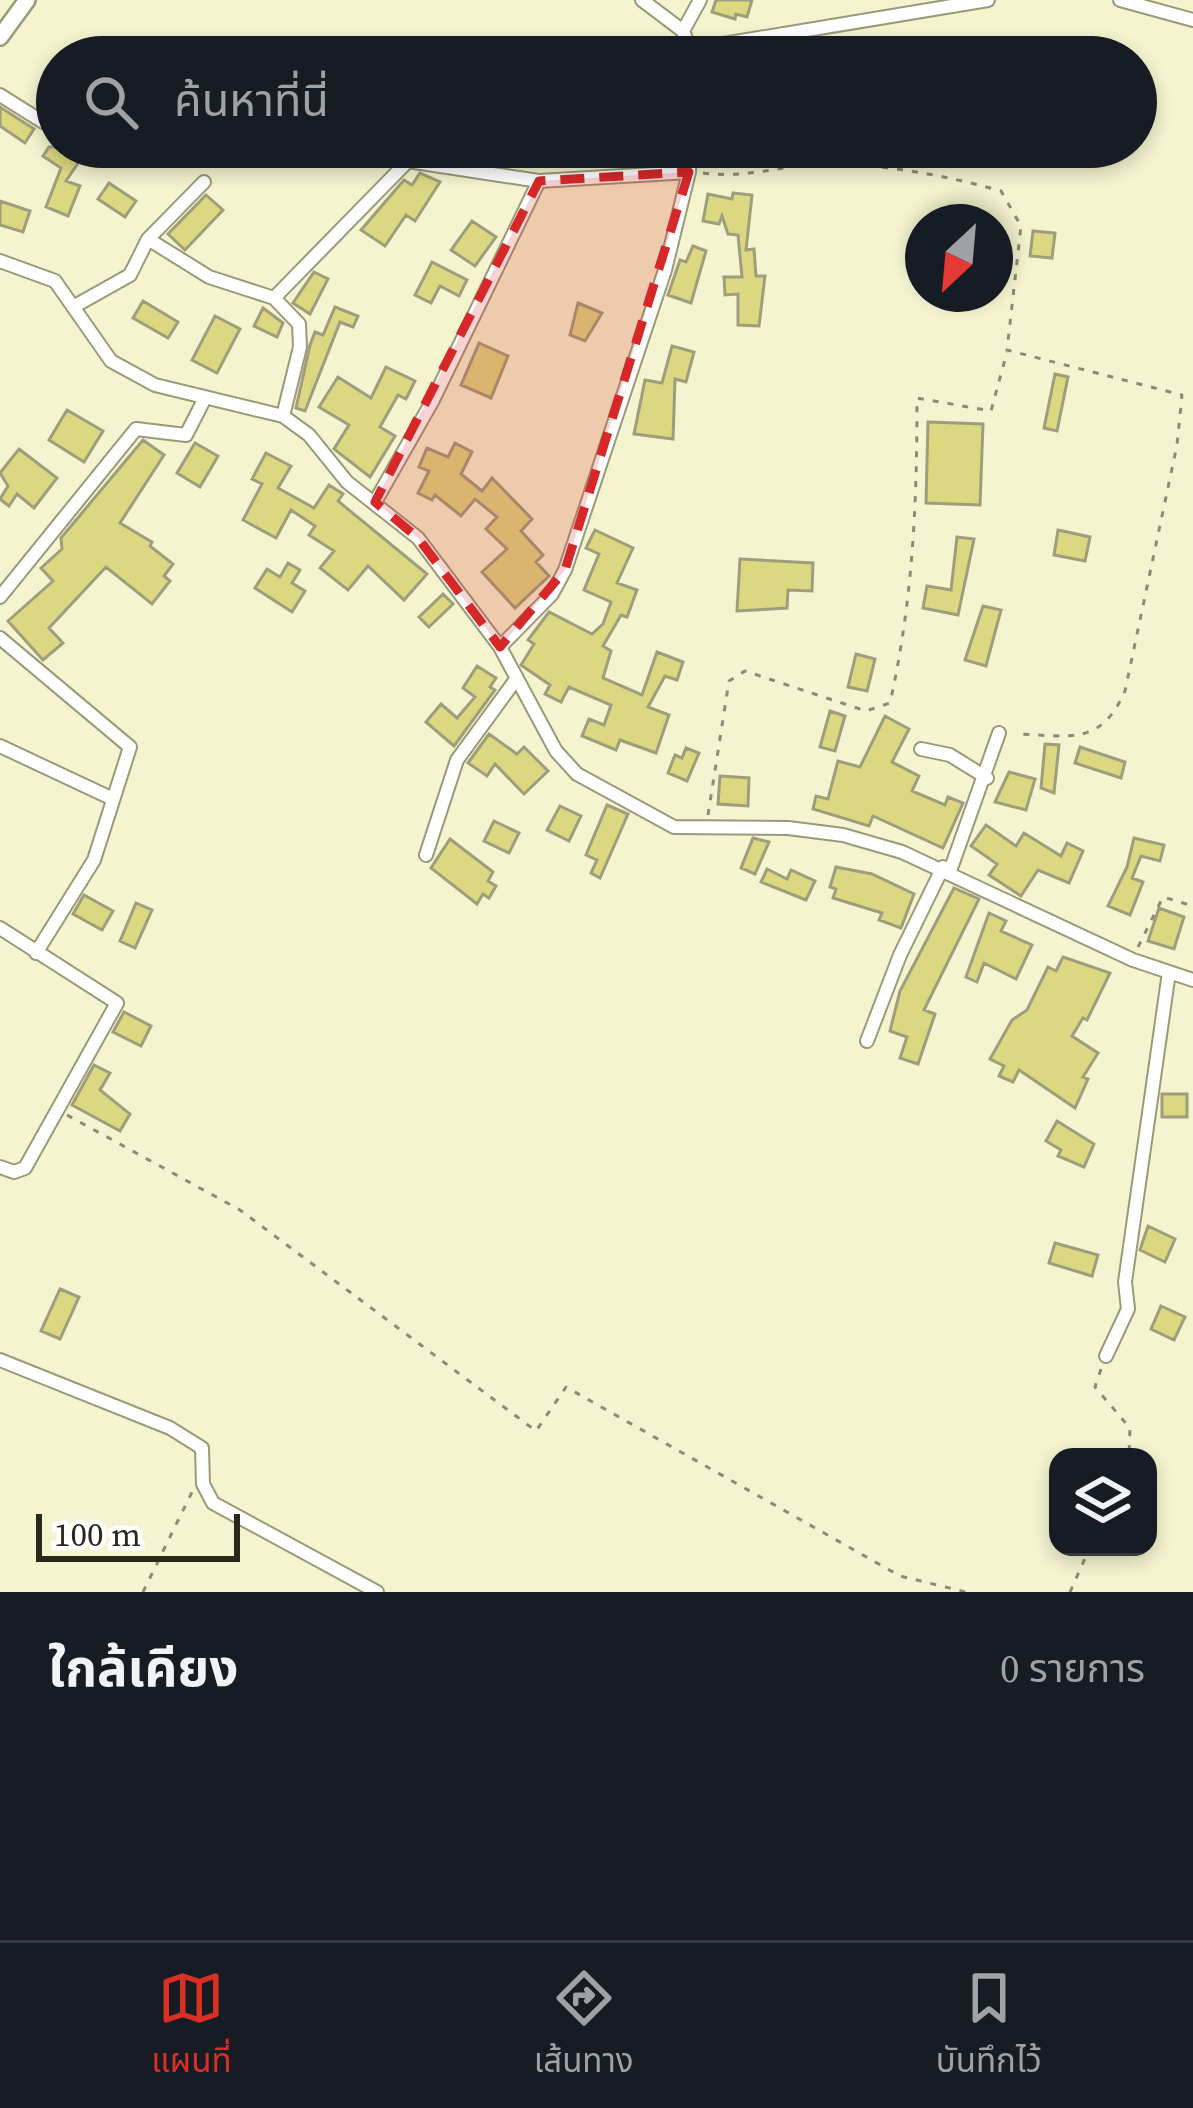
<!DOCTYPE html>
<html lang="th">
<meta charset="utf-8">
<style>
body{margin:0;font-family:"Source Serif 4","Noto Sans Thai",serif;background:#242831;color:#f1f3f6}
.controls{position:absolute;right:36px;bottom:36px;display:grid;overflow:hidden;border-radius:24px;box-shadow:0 6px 18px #0003}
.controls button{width:108px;height:108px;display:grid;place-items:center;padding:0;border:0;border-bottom:3px solid #363941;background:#171b24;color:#f1f3f6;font:60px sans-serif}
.compass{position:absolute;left:905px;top:204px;width:108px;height:108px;border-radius:50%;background:#171b24;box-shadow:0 6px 18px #0003;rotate:206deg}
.scale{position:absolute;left:36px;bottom:30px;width:204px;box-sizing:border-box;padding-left:12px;border:6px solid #29281a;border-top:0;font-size:33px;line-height:42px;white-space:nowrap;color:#29281a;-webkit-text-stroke:9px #fff;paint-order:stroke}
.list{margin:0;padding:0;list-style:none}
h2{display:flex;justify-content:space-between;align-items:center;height:156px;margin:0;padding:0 48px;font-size:51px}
h2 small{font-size:39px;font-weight:400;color:#9ea1a6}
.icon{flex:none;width:66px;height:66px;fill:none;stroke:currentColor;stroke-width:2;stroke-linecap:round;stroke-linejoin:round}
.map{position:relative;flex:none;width:1193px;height:1592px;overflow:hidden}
.search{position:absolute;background:#171b24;box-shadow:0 6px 18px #0003;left:36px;right:36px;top:36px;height:132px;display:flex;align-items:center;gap:30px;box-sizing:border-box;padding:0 42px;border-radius:66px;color:#9ea1a6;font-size:45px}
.sheet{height:348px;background:#171b24}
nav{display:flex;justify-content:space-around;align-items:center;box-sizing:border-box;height:168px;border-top:3px solid #363941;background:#171b24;font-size:33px;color:#9ea1a6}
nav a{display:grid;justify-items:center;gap:6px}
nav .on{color:#d93025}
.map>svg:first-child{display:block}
.building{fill:#dcd881;stroke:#9f9e7c;stroke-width:3}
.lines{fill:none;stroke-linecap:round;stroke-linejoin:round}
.service-casing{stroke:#9b9a78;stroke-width:10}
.minor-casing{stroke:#9b9a78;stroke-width:16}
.tertiary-casing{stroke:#9b9a78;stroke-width:20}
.path{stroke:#8c8b73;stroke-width:3;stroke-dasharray:6 9;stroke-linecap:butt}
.service{stroke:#fff;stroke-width:6}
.minor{stroke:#fff;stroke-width:12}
.tertiary{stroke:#fff;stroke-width:15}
.marked{fill:#d62828;fill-opacity:0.2;stroke:#d62828;stroke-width:9;stroke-dasharray:24 15;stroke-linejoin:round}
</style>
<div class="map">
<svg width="1193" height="1592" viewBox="0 0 1193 1592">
<rect width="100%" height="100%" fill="#f5f4d0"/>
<path class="building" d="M716,0h36l-5,17 -11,-3 -1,5 -23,-7z
M0,107l34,22 -9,14 -25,-17z
M49,147h40l-23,34 14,5 -12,30 -22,-9 15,-39 -18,-12z
M507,147h50l-2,13 -48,-7z
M420,173l20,9 -25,39 -9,-6 -21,31 -24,-16 43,-50 8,5z
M109,183l27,18 -11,16 -27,-18z
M733,193l19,2 -6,55 8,-1 2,27h9l-6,50 -21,-1v-31l-13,1 -1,-18h18l-4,-42 -10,-1 -6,-18 -3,8 -16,-3 5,-27 24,5z
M206,195l17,15 -38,40 -17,-16z
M0,201l30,10 -7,21 -23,-7z
M472,221l24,16 -21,29 -24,-16z
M1033,231l22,2 -3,25 -22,-2z
M693,246l13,5 -15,52 -23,-8 12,-35 6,2z
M432,262l35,18 -8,16 -19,-10 -9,17 -16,-8z
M314,272l14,7 -18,35 -17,-11z
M143,301l35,21 -10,16 -35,-20z
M578,303l24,10 -17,28 -15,-6z
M335,307l23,9 -5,11 -13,-5 -35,89 -9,-3 14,-63 5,-13 8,3z
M263,308l20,15 -6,14 -23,-11z
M215,316l25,13 -23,44 -25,-13z
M479,343l29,13 -17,42 -30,-13z
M672,346l22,6 -8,30 -11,-3 -2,60 -39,-5 11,-54 17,3z
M386,367l29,14 -9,18 -8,-4 -18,32 15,9 -25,41 -36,-28 15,-24 -30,-18 19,-30 33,21z
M1055,374l13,3 -11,54 -13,-3z
M67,410l36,21 -19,31 -35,-22z
M928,422l55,2 -3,81 -54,-2z
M143,440l21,15 -44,68 32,19 -2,4 23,18 -9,12 6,5 -18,23 -46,-37 -57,61 14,15 -20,17 -35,-39 45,-40 -12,-13 21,-19 -1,-11z
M195,443l23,13 -18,31 -23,-14z
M455,443l17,9 -11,22 21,17 10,-13 40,41 -11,12 22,24 -7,7 13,14 -34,32 -33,-36 25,-23 -21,-20 11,-12 -22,-18 -14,17 -26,-21 -3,5 -14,-7 11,-22 -10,-4 8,-19 21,9z
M19,449l38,29 -23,30 -17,-14 -8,12 -9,-7 8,-13 -8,-13z
M266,453l25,13 -13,22 36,20 15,-23 14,9 -5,7 89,73 -23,26 -36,-34 -20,24 -28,-22 14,-17 -25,-16 6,-9 -24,-16 -15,28 -33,-18 19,-36 -10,-5z
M595,530l38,18 -16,35 20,7 -10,27 -6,-2 -18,31 8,5 -8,27 39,17 15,-43 26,10 -6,18 -12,-4 -17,31 21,8 -13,38 -36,-13 -4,10 -34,-14 7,-17 15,6 7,-20 -42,-18 -8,15 -16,-8 5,-9 -29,-20 13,-21 -6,-4 21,-28 43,22 11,-10 8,-22 -27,-12 15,-36 -13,-6z
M1058,530l32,7 -5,24 -31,-6z
M957,537l17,2 -16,76 -35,-7 4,-22 24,4z
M740,559l73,4 -1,28 -24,-1 -1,18 -50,3z
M288,563l12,7 -8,13 13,8 -13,21 -37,-24 12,-19 13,8z
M443,594l10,10 -24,23 -10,-10z
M983,606l18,4 -15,56 -21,-6z
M856,654l19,5 -8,32 -19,-4z
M477,666l19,12 -6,9 5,3 -41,56 -28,-24 15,-18 16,14 18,-21 -12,-9z
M830,711l15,5 -10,35 -15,-4z
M885,716l24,13 -17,33 27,14 -7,15 33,14 3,-8 15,6 -20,45 -70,-32 -4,10 -56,-17 3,-13 12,3 10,-38 22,6z
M489,734l28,20 7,-7 24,24 -24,23 -29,-30 -8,12 -19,-13z
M1045,744l14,1 -5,48 -13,-5z
M1080,747l45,15 -4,16 -46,-15z
M686,748l13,5 -12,28 -19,-8 7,-18 7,3z
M1009,772l26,7 -9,31 -31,-8z
M720,776l29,2 -1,28 -30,-2z
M607,805l21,9 -28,64 -9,-5 6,-13 -11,-5z
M560,806l21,10 -12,25 -22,-11z
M494,821l25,12 -10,20 -25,-12z
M986,825l30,21 8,-13 37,23 6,-13 16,8 -14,32 -31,-13 -17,26 -32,-21 8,-11 -26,-18z
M753,838l16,4 -14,32 -14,-6z
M1134,838l30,7 -4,16 -19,-5 -9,22 11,4 -13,33 -22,-9 19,-39z
M450,839l43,33 -5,9 8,5 -7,12 -6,-4 -6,10 -46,-36z
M836,867l36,7 42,20 -13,34 -22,-8 3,-7 -49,-15 3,-9 -6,-2z
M767,869l20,10 4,-9 24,11 -9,19 -45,-18z
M954,888l25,11 -55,111 11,4 -17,50 -18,-6 7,-21 -17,-6 10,-40z
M84,895l29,16 -11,19 -29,-16z
M136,903l16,7 -17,38 -15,-7z
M1159,908l25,9 -10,32 -26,-8z
M989,913l17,8 -5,10 31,14 -16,34 -32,-16 -7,19 -11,-5z
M1063,957l47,16 -23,47 -4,-2 -11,18 26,17 -15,24 5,2 -13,29 -56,-38 -6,12 -14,-6 5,-10 -14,-7 22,-39 15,-10 21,-43 8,4z
M124,1012l27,14 -10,20 -28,-14z
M94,1065l16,8 -10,17 30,24 -10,17 -48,-26z
M1162,1094h25v23h-25z
M1057,1121l37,23 -10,23 -26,-11 3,-6 -15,-9z
M1148,1226l27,13 -10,23 -25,-12z
M1055,1243l43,12 -6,21 -43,-13z
M60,1289l19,8 -19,42 -19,-8z
M1161,1306l24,11 -11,23 -23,-11z"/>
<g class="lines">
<g class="service-casing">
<path id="service" d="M381,147l27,14"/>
</g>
<g class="minor-casing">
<path id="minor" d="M642,0l41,31 9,23
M1120,0l73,20
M683,31l17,-31
M693,49l295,-49
M0,95l43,27
M148,239l61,38 65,21 25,26 1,23 -17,69
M0,261l55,20 56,80 44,24 128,31 26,19 38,47 71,56 82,109 56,104 21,23 97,53 114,1 55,7 59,17 231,108 60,20
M274,298l134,-137 131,20
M73,307l57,-32 18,-36 56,-57
M375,502l58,-102 106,-219 150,-9
M0,597l136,-168 50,6 19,-37
M0,638l130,109 -36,113 -58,93
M500,647l52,-53 13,-24 100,-300 24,-98 1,-25
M0,746l113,53
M921,749l29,6 37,23
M426,855l31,-95 60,-82
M950,871l49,-138
M0,928l117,75 -92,165 -11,4 -14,-5
M867,1041l33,-86 43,-88
M1106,1356l22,-47 -3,-27 44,-310
M0,1360l170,68 32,20 1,36 10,19 164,89"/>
</g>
<g class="tertiary-casing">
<path id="tertiary" d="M0,37l27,-37"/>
</g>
<path class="path" d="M703,173c43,6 79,-8 121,-9 59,0 121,11 177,27l20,35 -14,124 175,45 -5,50 -52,246c-25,57 -57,44 -110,43
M708,815l21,-134 16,-10 121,40 24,-8c23,-103 27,-200 27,-305l74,13 16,-59
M1138,947l25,-50 30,9
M67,1115l173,95 296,221 30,-44 334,189 66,16
M1101,1369l-6,18 35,41 -1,29
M143,1592l49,-100
M1070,1592l20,-45"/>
<use href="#service" class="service"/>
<use href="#minor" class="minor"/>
<use href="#tertiary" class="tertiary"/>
</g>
<path class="marked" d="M689,172l-124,398 -65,77 -82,-109 -43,-36 164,-321z"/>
</svg>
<div class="controls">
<button><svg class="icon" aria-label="layers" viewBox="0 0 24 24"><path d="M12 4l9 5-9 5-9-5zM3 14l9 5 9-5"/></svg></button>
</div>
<svg class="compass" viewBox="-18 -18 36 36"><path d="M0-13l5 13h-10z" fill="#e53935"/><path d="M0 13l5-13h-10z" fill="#9ea1a6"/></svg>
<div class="scale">100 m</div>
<div class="search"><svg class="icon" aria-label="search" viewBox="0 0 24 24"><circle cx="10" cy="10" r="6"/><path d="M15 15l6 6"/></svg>ค้นหาที่นี่</div>
</div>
<section class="sheet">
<h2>ใกล้เคียง<small>0 รายการ</small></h2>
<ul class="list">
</ul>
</section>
<nav>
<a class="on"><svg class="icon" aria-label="map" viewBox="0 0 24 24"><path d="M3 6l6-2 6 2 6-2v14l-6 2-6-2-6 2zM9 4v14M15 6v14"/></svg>แผนที่</a>
<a><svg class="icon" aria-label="directions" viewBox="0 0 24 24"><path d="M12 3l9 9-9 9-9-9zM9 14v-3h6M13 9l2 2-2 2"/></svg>เส้นทาง</a>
<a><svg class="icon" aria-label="saved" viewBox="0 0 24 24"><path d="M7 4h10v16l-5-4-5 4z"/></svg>บันทึกไว้</a>
</nav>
